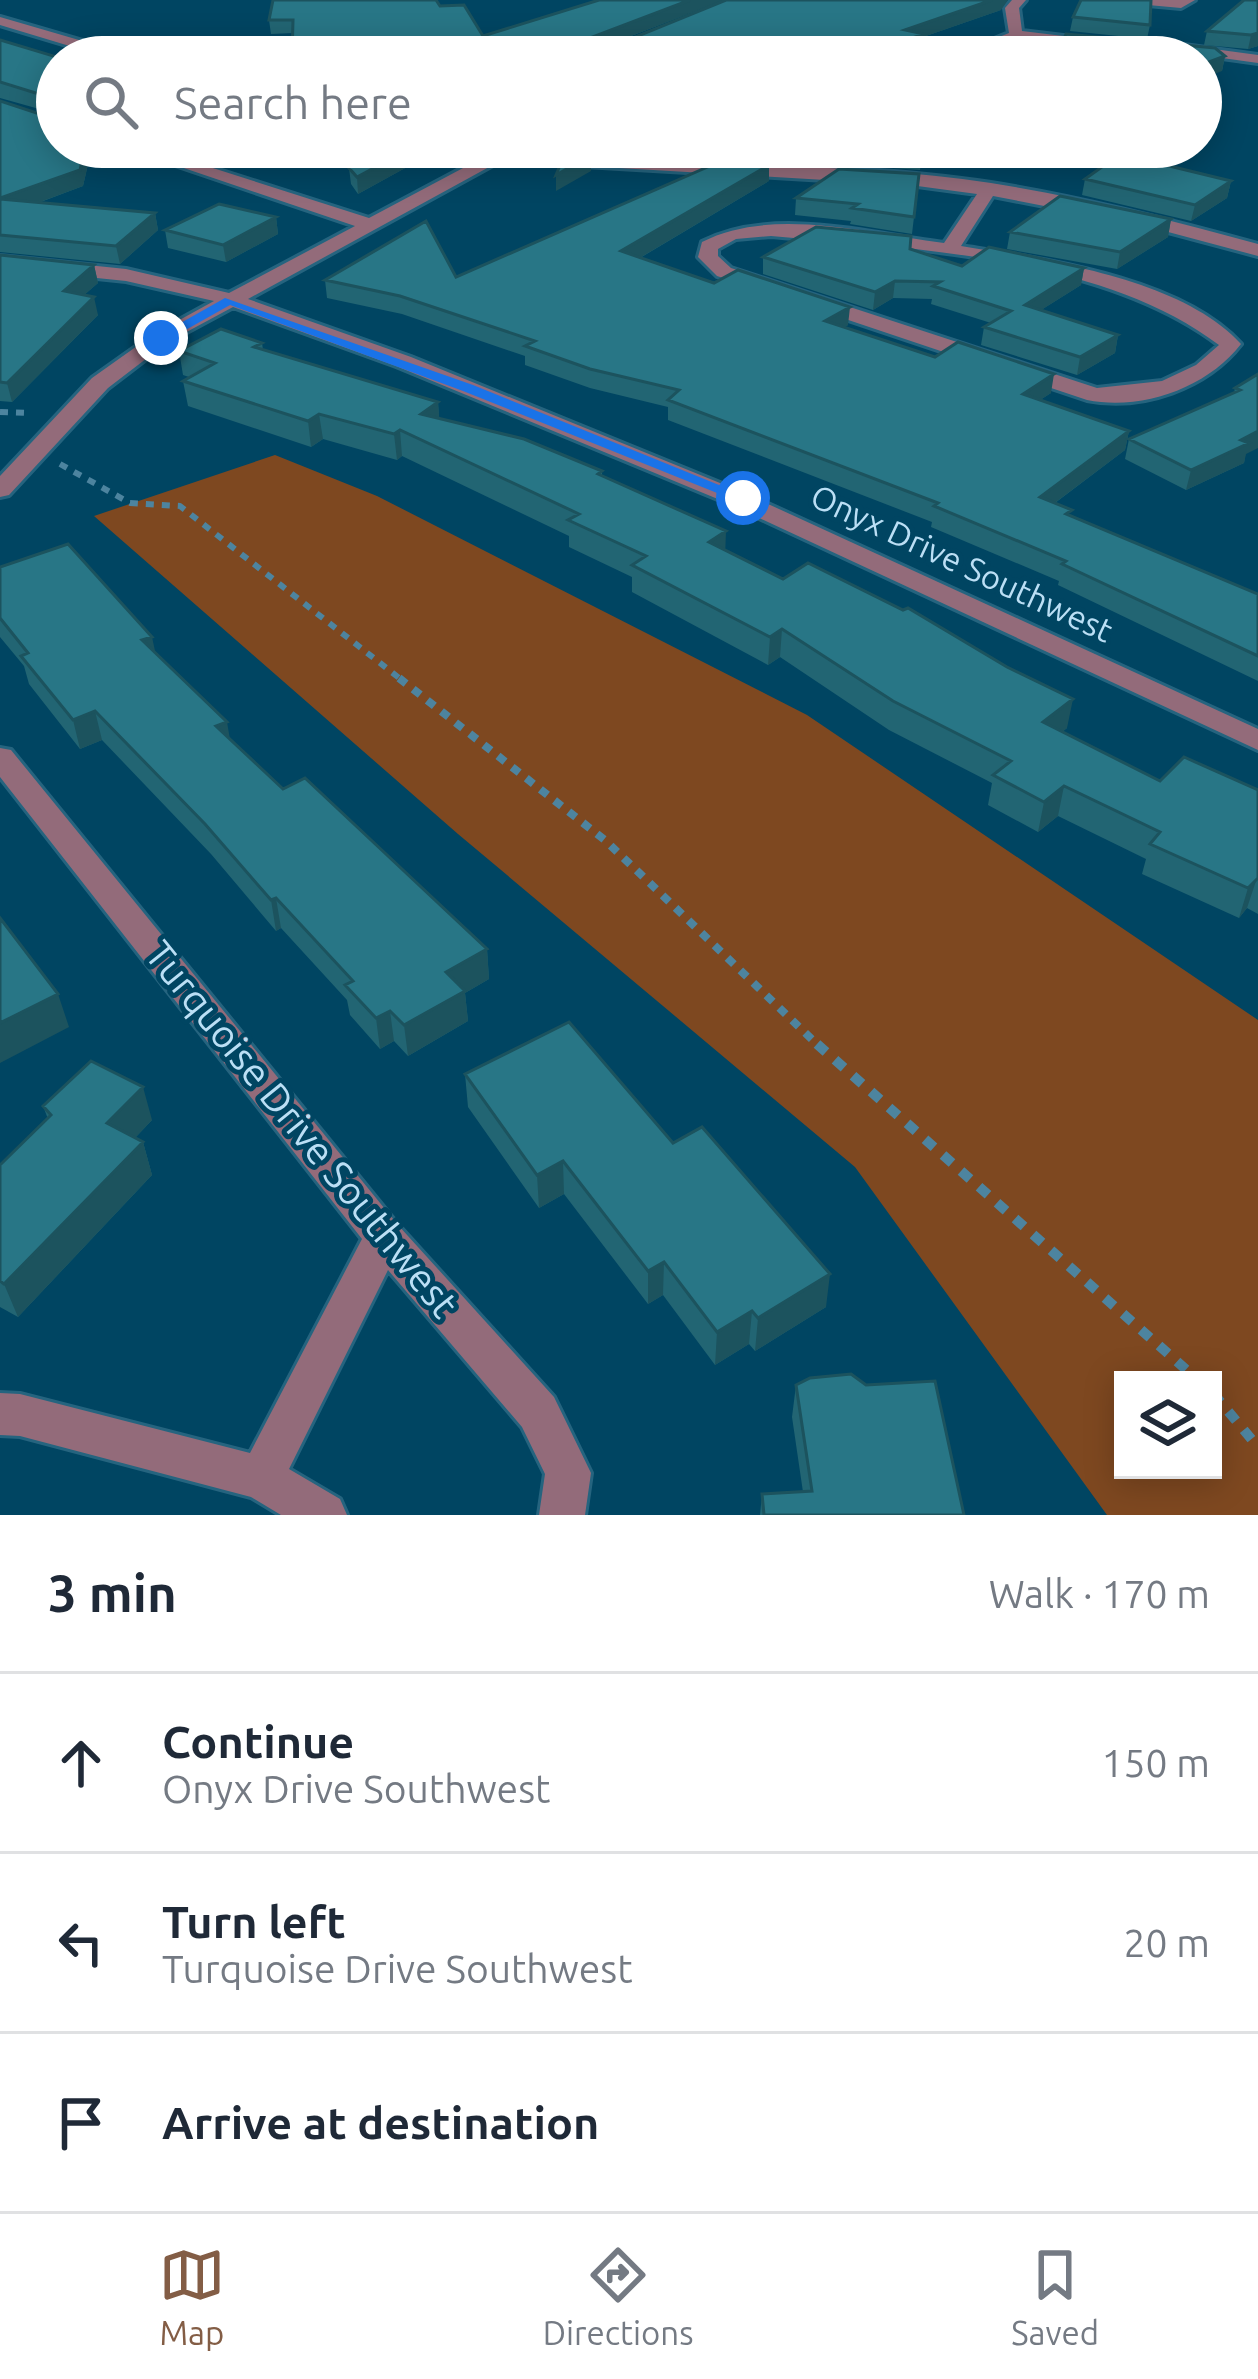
<!DOCTYPE html>
<meta charset="utf-8">
<style>
body{margin:0;font-family:Ubuntu,sans-serif;background:#f2f2f3;color:#1f2937}
.controls{position:absolute;right:36px;bottom:36px;display:grid;overflow:hidden;border-radius:0px;box-shadow:0 6px 30px #0003}
.controls button{width:108px;height:108px;display:grid;place-items:center;padding:0;border:0;border-bottom:3px solid #e0e1e3;background:#fff;color:#1f2937;font:60px sans-serif}
.stop{position:absolute;width:36px;height:36px;margin:-27px;border:9px solid #1a73e8;border-radius:50%;background:#fff}
.stop.end{background:#1a73e8;border-color:#fff;box-shadow:0 3px 12px #0008}
.list{margin:0;padding:0;list-style:none}
h2{display:flex;justify-content:space-between;align-items:center;height:156px;margin:0;padding:0 48px;font-size:51px}
h2 small{font-size:39px;font-weight:400;color:#747a83}
.list li{display:grid;grid-template-columns:78px 1fr auto;gap:36px;align-items:center;box-sizing:border-box;height:180px;padding:0 48px;border-top:3px solid #e0e1e3}
.list b{display:block;font-size:45px;white-space:nowrap}
.list p{margin:0;font-size:39px;white-space:nowrap;color:#747a83}
.list em{font-size:39px;font-style:normal;color:#747a83}
.icon{flex:none;width:66px;height:66px;fill:none;stroke:currentColor;stroke-width:2;stroke-linecap:round;stroke-linejoin:round}
.map{position:relative;flex:none;width:1258px;height:1515px;overflow:hidden}
.search{position:absolute;background:#fff;box-shadow:0 6px 30px #0003;left:36px;right:36px;top:36px;height:132px;display:flex;align-items:center;gap:30px;box-sizing:border-box;padding:0 42px;border-radius:66px;color:#747a83;font-size:45px}
.sheet{height:696px;background:#fff}
nav{display:flex;justify-content:space-around;align-items:center;box-sizing:border-box;height:168px;border-top:3px solid #e0e1e3;background:#fff;font-size:33px;color:#747a83}
nav a{display:grid;justify-items:center;gap:6px}
nav .on{color:#835d45}
.map>svg:first-child{display:block}
.green{fill:#7e4820;fill-rule:evenodd}
.lines{fill:none;stroke-linecap:round;stroke-linejoin:round}
.minor-casing{stroke:#25647f;stroke-width:6}
.path-far2{stroke:#4d849f;stroke-width:6;stroke-dasharray:8 8;stroke-linecap:butt}
.path-far1{stroke:#4d849f;stroke-width:8;stroke-dasharray:9 9;stroke-linecap:butt}
.path{stroke:#4d849f;stroke-width:10;stroke-dasharray:12 12;stroke-linecap:butt}
.minor{fill:#936b7a;fill-rule:evenodd}
.wall{fill:#226573}
.shaded-wall{fill:#1c535e}
.building{fill:#287686;stroke:#1c535e;stroke-width:3}
.route{fill:#1a73e8}
.labels{text-anchor:middle;stroke-width:10;stroke-linejoin:round;paint-order:stroke}
.street-label{font-size:33px;fill:#bbdff5;stroke:#004562}
.near-street-label{font-size:39px;fill:#bbdff5;stroke:#004562}
</style>
<div class="map">
<svg width="1258" height="1515" viewBox="0 0 1258 1515">
<rect width="100%" height="100%" fill="#004562"/>
<path class="green" d="M275,455l102,41 430,219 451,305v495h-151l-252,-348 -397,-333 -364,-318zM1123,1380h90v90h-90z"/>
<g class="lines">
<g class="minor-casing">
<path id="minor" d="M1012,0h14l-7,8 3,23 91,11 -7,4 -89,-7 -47,18h-20l59,-24 -4,-25z
M1093,0h102l-14,8z
M0,17l127,37 2,3h-23l-106,-32z
M1184,45l74,10v8l-79,-11z
M122,147h25l222,71 111,-59 -43,-12c57,0 114,11 172,13 128,6 256,4 382,23 89,14 180,37 267,61v12l-116,-31 -149,-29 -32,50c85,14 220,32 280,98 -34,44 -99,67 -154,56l-370,-124 -19,-19 4,-15c70,-36 167,-8 242,1l33,-49 -67,-9 -410,-24 -252,138 163,58 331,135 516,237v21l-533,-248 -329,-136 -163,-59 -65,35 -60,46 -99,107 -9,2v-21l92,-98 62,-44 60,-33 -88,-20 -126,-13v-12l126,13 103,24 126,-67zM771,236c141,12 332,21 448,109l-23,20 -34,16 -65,7 -366,-120 -13,-12v-7l18,-10z
M0,748l11,2 387,475 156,172 37,76 -6,42h-46l6,-41 -23,-47 -134,-157 -99,199 51,30 7,16h-66l-30,-18 -231,-61 -20,-1v-42l20,1 230,59 112,-214 -362,-462z"/>
</g>
<path class="path-far2" d="M0,412l29,1
M60,464l70,39 50,3 223,175"/>
<path class="path-far1" d="M399,678l207,163 214,206"/>
<path class="path" d="M817,1044l381,336
M1213,1393l45,54"/>
<use href="#minor" class="minor"/>
</g>
<path class="wall" d="M724,0l-121,47 398,-37 -78,27 -1,11 -25,9h-605l1,-24 -22,1 -2,-14 171,-14 43,30z
M1244,0l14,46 -10,3 -44,-4 3,-14z
M1073,17l77,8 -3,14 -77,-8z
M1066,34l159,22 -3,15 -21,-14h-144z
M0,40l57,17v57l-57,-16z
M0,101l57,46h35l-9,39 -45,17 117,10 3,17 -38,34 -120,-12v1z
M372,147h63l1,4 -78,43 -7,-10 -2,-16z
M572,147h48l-4,9 -44,-3z
M867,150l55,4 -2,16 -54,-4z
M919,174l-7,60 -62,-10 1,-3 -56,-6 1,-17z
M1085,179l146,2 -4,17 -36,23 -109,-26z
M769,181l-129,77 208,67 -4,2 207,66 -11,7 89,31 -4,19 -70,53 16,13 187,78v87l-200,-96 1,-4 -128,-54 1,-5 -264,-102v-13l-78,-19 -65,-23v-9l-123,-42 -75,-16 -2,-18 131,-3z
M276,217l2,17 -52,28 -58,-14 -3,-18z
M1171,219l-3,18 -51,32 -110,-20 3,-17z
M910,249l52,17 122,2 -3,17 -40,25 77,25 -3,18 -38,22 -96,-30 3,-18 7,-4 -60,-19 1,-5 -39,-1 -20,12 -110,-36v-17z
M0,255l94,10 4,18 -14,12 14,20 -86,87 -12,-1z
M262,343l1,7 175,52 1,16 163,53v4l123,75 342,178 -5,4 98,49 98,9v124l-11,-6 -8,10 -97,-44 4,-15 -88,-43 -20,16 -50,-27 4,-22 -103,-53 -109,-73 -12,8 -136,-73v-15l-63,-30v-11l-167,-80 -5,4 -74,-21 -12,8 -123,-41 -5,-25 6,-4 -6,-2 -4,-24z
M1258,374l-14,89 -58,27 -61,-31 4,-20 105,-46 1,-5z
M0,567l156,87 74,85 53,50 204,160 2,30 -24,14 3,28 -60,35 -14,-15 -14,8 -30,-34 -3,-15 -66,-72 -5,3 -65,-77 -109,-114 -22,9 -51,-65 -5,-18 -24,-29z
M465,1074l208,69 153,164 -71,44 -6,-7 -34,21 -52,-70 -15,9 -84,-110 -25,14 -71,-101z
M43,1106l109,14 -17,18 8,4 9,33 -134,142 -18,-10v-142l48,-46z
M796,1385l168,130h-204l2,-21 41,-2 -11,-75z"/>
<path class="shaded-wall" d="M690,0h34l-137,53 -1,4 1,-18z
M992,0h16l-7,10 -78,27 -1,11 -25,9h-40l48,-27z
M1258,33v13l-10,3 3,-14z
M1225,56l-3,15 -21,8v-14z
M85,147h7l-9,39 -81,30 -2,-18z
M413,147h22l1,4 -78,43 -1,-17z
M591,155v16l-35,20v-16z
M769,165v16l-148,88v-18z
M1231,181l-4,17 -36,23 4,-16z
M155,213l3,17 -38,34 -4,-18z
M276,217l2,17 -52,28 -3,-17z
M1171,219l-3,18 -51,32 3,-17z
M94,265l4,18 -30,26 -4,-18z
M1084,268l-3,17 -59,37 3,-17z
M895,281l-2,17 -20,12 2,-18z
M94,297l4,18 -86,87 -5,-19z
M850,307l-2,18 -24,15 1,-19z
M1118,335l-3,18 -38,22 3,-18z
M1054,374l-3,19 -31,20 3,-19z
M438,402l2,26 -19,-14z
M319,414l4,25 -12,8 -3,-26z
M400,430l2,26 -5,4 -3,-26z
M1129,431l-4,19 -89,67 4,-20z
M1258,431v17l-12,6 -2,9 -58,27 5,-20z
M726,531l-1,27 -16,-16z
M782,629l-2,28 -12,8 2,-28z
M152,637l6,28 -16,-25z
M1073,699l-6,29 -29,23 5,-29z
M95,711l7,29 -22,9 -7,-29z
M227,722l5,29 -16,-25z
M1064,786l-6,30 -20,16 6,-30z
M1257,878l-10,30 -8,10 9,-30z
M276,898l5,30 -5,3 -5,-31z
M487,949l2,30 -24,14 3,28 -60,35 -4,-31 42,-53z
M58,994l11,33 -69,36v-40z
M390,1011l4,30 -14,8 -4,-31z
M143,1087l9,33 -35,37 -10,-34z
M143,1142l9,33 -134,142 -14,-33z
M563,1161l1,33 -25,14 -2,-33z
M664,1262l-1,33 -15,9v-33z
M830,1274l-4,33 -71,44 3,-33z
M752,1311l-3,33 -34,21 2,-33z"/>
<path class="building" d="M273,0h163l4,6 24,-1 19,31 116,-36h91l-103,39 -1,7 25,1 115,-47h266l-87,30 19,4 -67,23h-296l-28,-6 -6,6h-235l1,-37h-24z
M1081,0h70l-1,25 -77,-8z
M1244,0h14v33l-7,2 -44,-4z
M1066,34l149,14 10,8 -24,9v-8h-72l-23,-6 -12,6h-37z
M0,40l57,17v51l-2,-9 -55,-17z
M0,101l52,17 5,-4v33h28l-5,23 -80,28z
M372,147h41l-56,30 -8,-9z
M871,147h52l-1,7 -55,-4z
M565,153l26,2 -35,20z
M1120,154l111,27 -36,24 -110,-26z
M719,162l50,3 -148,86 93,32 24,-13 112,37 -25,14 110,36 23,-15 96,32 -31,20 106,37 -89,66 32,13 -6,4 192,80v62l-196,-92 4,-3 -132,-55 4,-3 -270,-103 11,-10 -89,-21 -65,-23 10,-5 -135,-45 -75,-16 101,-59 30,56z
M839,169l80,5 -5,43 -62,-9 6,-4 -62,-6z
M1060,196l111,23 -51,33 -110,-20z
M0,199l155,14 -39,33 -116,-11z
M219,204l57,13 -53,28 -58,-15z
M816,227l95,9 -1,13 52,17 27,-19 95,21 -59,37 93,30 -38,22 -96,-30 27,-16 -78,-25 7,-4 -45,-1 -20,11 -112,-35z
M0,255l94,10 -30,26 30,6 -87,86 -7,-1z
M221,329l41,14 -8,4 184,55 -17,12 103,25 78,32 -4,3 128,57 -17,11 74,37 25,-16 95,47 5,-2 99,59 66,32 -30,23 117,59 24,-24 74,33v88l-10,10 -98,-44 10,-12 -96,-46 -20,16 -51,-27 18,-14 -118,-60 -111,-72 -12,8 -138,-72 14,-9 -78,-36 11,-6 -179,-84 -6,4 -75,-20 -11,7 -125,-40 32,-18 -36,-12z
M1258,374v57l-17,9 8,3 -58,27 -62,-31 111,-49 -5,-2z
M68,544l84,93 -10,3 85,82 -11,4 67,63 22,-11 182,171 -41,23 19,19 -61,34 -14,-14 -14,7 -31,-33 8,-4 -77,-83 -5,2 -66,-76 -110,-113 -22,9 -52,-64 7,-3 -28,-35v-51z
M0,918l58,76 -58,29z
M569,1022l104,121 29,-16 128,147 -72,44 -6,-7 -35,21 -53,-70 -16,9 -85,-110 -26,14 -72,-101z
M91,1061l52,26 -36,36 36,19 -139,142 -4,-3v-116l51,-50 -8,-9z
M851,1374l15,11 69,-4 29,134h-200l-2,-21 50,-3 -16,-106 14,-7z"/>
<path class="route" d="M225,298l248,87 278,113 -14,3 -274,-110 -233,-86 -64,36 -12,-3z"/>
<g class="labels">
<g class="street-label">
<text transform="translate(962 563) rotate(25)" y="12">Onyx Drive Southwest</text>
</g>
<g class="near-street-label">
<text transform="translate(302 1129) rotate(51)" y="14">Turquoise Drive Southwest</text>
</g>
</g>
</svg>
<div class="controls">
<button><svg class="icon" aria-label="layers" viewBox="0 0 24 24"><path d="M12 4l9 5-9 5-9-5zM3 14l9 5 9-5"/></svg></button>
</div>
<div class="stop" style="left:743px;top:498px"></div>
<div class="stop end" style="left:161px;top:338px"></div>
<div class="search"><svg class="icon" aria-label="search" viewBox="0 0 24 24"><circle cx="10" cy="10" r="6"/><path d="M15 15l6 6"/></svg>Search here</div>
</div>
<section class="sheet">
<h2>3 min<small>Walk · 170 m</small></h2>
<ul class="list">
<li><svg class="icon" aria-label="ahead" viewBox="0 0 24 24"><path d="M12 20V5M6 11l6-6 6 6"/></svg><div><b>Continue</b><p>Onyx Drive Southwest</p></div><em>150 m</em></li>
<li><svg class="icon" aria-label="left" viewBox="0 0 24 24"><path d="M17 20v-9H6M10 6l-5 5 5 5"/></svg><div><b>Turn left</b><p>Turquoise Drive Southwest</p></div><em>20 m</em></li>
<li><svg class="icon" aria-label="arrive" viewBox="0 0 24 24"><path d="M6 21V4h12l-3 4 3 4H6"/></svg><div><b>Arrive at destination</b></div></li>
</ul>
</section>
<nav>
<a class="on"><svg class="icon" aria-label="map" viewBox="0 0 24 24"><path d="M3 6l6-2 6 2 6-2v14l-6 2-6-2-6 2zM9 4v14M15 6v14"/></svg>Map</a>
<a><svg class="icon" aria-label="directions" viewBox="0 0 24 24"><path d="M12 3l9 9-9 9-9-9zM9 14v-3h6M13 9l2 2-2 2"/></svg>Directions</a>
<a><svg class="icon" aria-label="saved" viewBox="0 0 24 24"><path d="M7 4h10v16l-5-4-5 4z"/></svg>Saved</a>
</nav>
